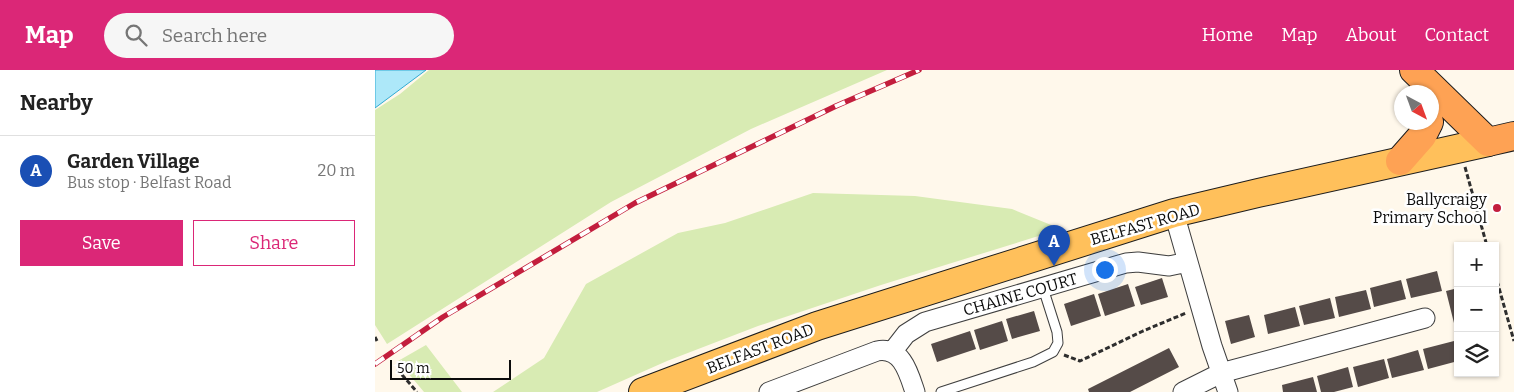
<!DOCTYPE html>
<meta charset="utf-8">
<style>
body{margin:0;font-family:Bitter,serif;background:#f6f6f6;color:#222}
.controls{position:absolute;right:15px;bottom:15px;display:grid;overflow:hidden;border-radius:0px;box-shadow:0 1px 4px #0004}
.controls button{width:45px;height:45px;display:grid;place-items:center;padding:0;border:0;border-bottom:1px solid #e0e0e0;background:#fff;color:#222;font:25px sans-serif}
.compass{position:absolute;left:1019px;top:15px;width:45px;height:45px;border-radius:50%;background:#fff;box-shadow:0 1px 4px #0004;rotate:139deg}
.scale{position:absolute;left:15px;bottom:12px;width:121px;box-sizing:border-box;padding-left:5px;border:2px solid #0c0c0c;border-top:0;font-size:14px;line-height:18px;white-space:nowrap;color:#0c0c0c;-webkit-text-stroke:4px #fff;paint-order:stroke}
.you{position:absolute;left:729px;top:199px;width:18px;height:18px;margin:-12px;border:4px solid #fff;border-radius:50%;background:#1a73e8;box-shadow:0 0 0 8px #1a73e833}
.badge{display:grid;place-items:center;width:32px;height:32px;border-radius:50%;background:#db2777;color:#fff;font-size:16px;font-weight:700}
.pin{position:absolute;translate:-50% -41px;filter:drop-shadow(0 1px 2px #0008)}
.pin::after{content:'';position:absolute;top:26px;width:18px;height:15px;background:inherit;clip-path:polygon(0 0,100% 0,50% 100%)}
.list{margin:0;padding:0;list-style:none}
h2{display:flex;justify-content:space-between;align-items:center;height:65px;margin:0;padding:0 20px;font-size:21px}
h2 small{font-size:16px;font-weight:400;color:#767676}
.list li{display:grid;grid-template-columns:32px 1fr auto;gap:15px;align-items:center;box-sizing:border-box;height:70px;padding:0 20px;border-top:1px solid #e0e0e0}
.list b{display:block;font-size:19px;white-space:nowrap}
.list p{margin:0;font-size:16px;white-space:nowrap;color:#767676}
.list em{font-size:16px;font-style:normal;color:#767676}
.actions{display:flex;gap:10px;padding:15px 20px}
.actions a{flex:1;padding:11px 0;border:1px solid #db2777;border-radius:0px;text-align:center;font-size:18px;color:#db2777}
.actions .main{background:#db2777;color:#fff}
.icon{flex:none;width:28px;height:28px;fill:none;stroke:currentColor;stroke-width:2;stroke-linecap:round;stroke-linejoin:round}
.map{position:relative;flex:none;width:1139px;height:322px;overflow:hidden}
header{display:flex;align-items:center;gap:30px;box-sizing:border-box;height:70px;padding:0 25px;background:#db2777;color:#fff}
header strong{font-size:24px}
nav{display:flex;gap:28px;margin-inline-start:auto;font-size:18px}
.search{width:350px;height:45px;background:#f6f6f6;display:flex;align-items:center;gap:12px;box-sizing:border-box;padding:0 18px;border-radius:28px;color:#767676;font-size:19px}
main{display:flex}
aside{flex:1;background:#fff}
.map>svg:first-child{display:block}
.green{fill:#d8ebb3}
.water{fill:#ade8f9;stroke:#30aad4}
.building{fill:#554b48}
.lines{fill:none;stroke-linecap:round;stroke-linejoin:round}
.service-casing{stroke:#3f3f3f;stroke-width:11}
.minor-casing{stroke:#3f3f3f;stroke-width:21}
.primary-casing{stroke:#1d1d1d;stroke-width:30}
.trunk-casing{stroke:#1d1d1d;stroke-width:30}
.path{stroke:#2e2e2e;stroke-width:3;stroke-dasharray:5 2.5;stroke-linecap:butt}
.service{stroke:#fff;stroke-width:9}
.minor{stroke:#fff;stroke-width:19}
.primary{stroke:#ffc05b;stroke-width:28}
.trunk{stroke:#fea254;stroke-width:28}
.rail-casing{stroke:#c31e3d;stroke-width:5.5}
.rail{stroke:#fff;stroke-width:4;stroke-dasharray:11;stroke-linecap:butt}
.poi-dot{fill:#c31e3d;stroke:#fff;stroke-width:2}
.labels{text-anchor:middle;stroke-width:5;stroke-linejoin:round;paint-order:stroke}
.poi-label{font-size:16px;fill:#0c0c0c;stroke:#fff;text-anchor:end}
.street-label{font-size:16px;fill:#0c0c0c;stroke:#fff}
</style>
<header>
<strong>Map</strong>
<div class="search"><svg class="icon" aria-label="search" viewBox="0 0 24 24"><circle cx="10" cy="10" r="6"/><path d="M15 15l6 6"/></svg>Search here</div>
<nav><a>Home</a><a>Map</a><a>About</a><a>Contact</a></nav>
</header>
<main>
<aside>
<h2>Nearby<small></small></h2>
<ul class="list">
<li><span class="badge" style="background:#1a4fb4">A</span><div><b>Garden Village</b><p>Bus stop · Belfast Road</p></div><em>20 m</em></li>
</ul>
<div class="actions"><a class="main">Save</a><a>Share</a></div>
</aside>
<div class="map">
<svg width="1139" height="322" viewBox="0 0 1139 322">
<rect width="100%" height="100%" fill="#fff8eb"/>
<path class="green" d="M54,0h458l-136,59 -140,73 -224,142 -12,-19v-215l25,-16z
M438,123l102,3 97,13 49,20 -180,56 -123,41 -91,35 -70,31h-104l51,-34 42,-74 92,-51 47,-10z
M51,275l36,47h-38l-26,-31z"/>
<path class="water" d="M0,0h51l-51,38z"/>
<path class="building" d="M1062,201l5,20 -31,7 -5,-19z
M787,208l6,19 -27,8 -6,-18z
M1026,210l5,19 -32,8 -4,-19z
M753,214l7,22 -30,10 -7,-22z
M1083,218v47h-1l-11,-44z
M991,220l5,19 -32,8 -4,-20z
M719,224l7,22 -30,10 -7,-22z
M955,228l5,20 -31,7 -5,-19z
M920,237l5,19 -32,8 -4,-19z
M659,241l6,20 -28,8 -6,-20z
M874,245l6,22 -24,7 -6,-23z
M627,251l6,20 -28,9 -6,-20z
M595,261l6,18 -39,13 -6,-18z
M1079,271l4,20 -30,8 -5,-20z
M794,278l10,19 -49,25h-41l-1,-3z
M1043,280l6,20 -32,8 -5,-19z
M1009,289l5,19 -31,9 -5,-20z
M973,297l5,20 -19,5h-13l-4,-16z
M938,307l4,15h-34l-1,-7z"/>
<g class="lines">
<g class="service-casing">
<path id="service" d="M566,322l92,-30 20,-10 5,-9 -1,-11 -14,-44"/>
</g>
<g class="minor-casing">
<path id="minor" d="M799,143l38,133 16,46
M517,282l14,-18 19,-12 201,-59 12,-1 31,4 19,-4
M394,322l108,-41c25,-5 32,23 38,41
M808,322l38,-19 204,-55"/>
</g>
<g class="primary-casing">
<path id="primary" d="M268,322l174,-66 357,-113 84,-20 230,-51"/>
</g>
<g class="trunk-casing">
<path id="trunk" d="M1039,0l74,72 26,-6
M1025,91l22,-25 7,-14"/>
</g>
<path class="path" d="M1090,97l22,79
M1120,204l19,67
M0,267l2,4
M689,285l16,6 63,-30 43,-18
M22,299l20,23"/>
<use href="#service" class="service"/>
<use href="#minor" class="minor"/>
<use href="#primary" class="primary"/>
<use href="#trunk" class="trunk"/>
<g class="rail-casing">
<path id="rail" d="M0,294l68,-47 192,-114 201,-97 83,-36"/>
</g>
<use href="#rail" class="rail"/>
</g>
<circle class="poi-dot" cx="1122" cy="138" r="5"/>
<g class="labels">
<g class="poi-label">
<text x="1112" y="135">Ballycraigy<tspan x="1112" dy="18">Primary School</tspan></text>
</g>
<g class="street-label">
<text transform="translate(770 154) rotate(-16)" y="6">BELFAST ROAD</text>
<text transform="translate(645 224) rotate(-16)" y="6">CHAINE COURT</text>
<text transform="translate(385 278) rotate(-21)" y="6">BELFAST ROAD</text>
</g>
</g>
</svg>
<div class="controls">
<button>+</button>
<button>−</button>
<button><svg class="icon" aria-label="layers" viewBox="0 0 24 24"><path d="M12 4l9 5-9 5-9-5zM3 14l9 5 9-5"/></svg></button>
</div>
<svg class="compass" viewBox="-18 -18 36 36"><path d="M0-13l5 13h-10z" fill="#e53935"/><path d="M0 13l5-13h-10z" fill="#767676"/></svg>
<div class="scale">50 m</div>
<div class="you"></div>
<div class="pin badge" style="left:679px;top:196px;background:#1a4fb4">A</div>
</div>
</main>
